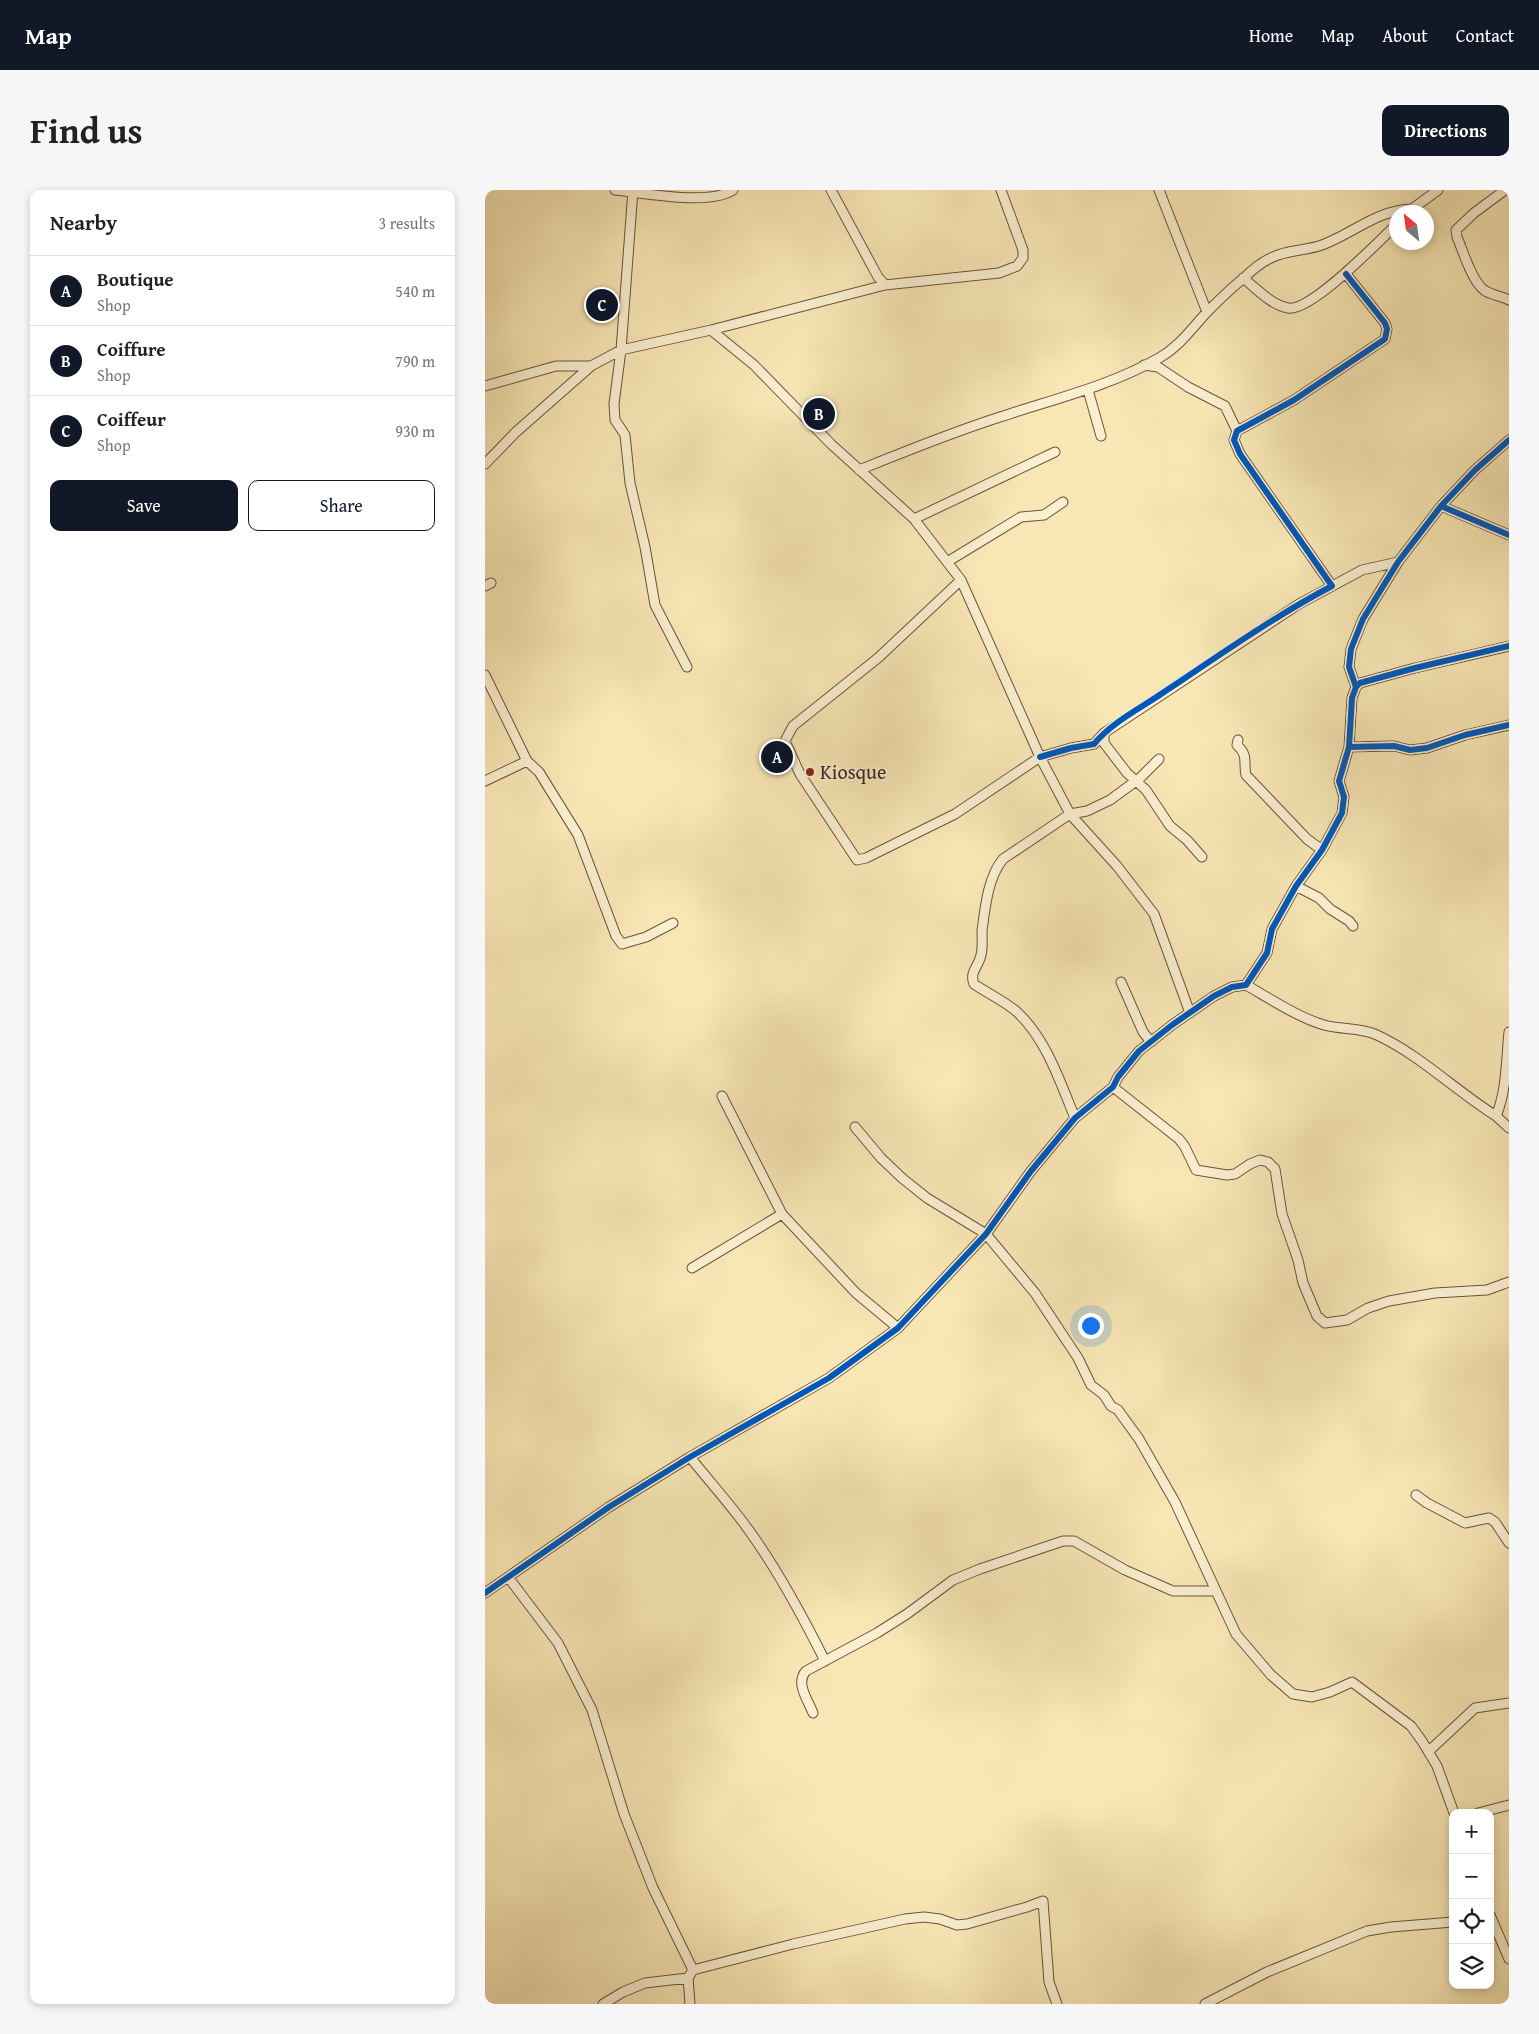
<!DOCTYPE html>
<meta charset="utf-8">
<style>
body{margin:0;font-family:"Gentium Book Plus",serif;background:#f6f6f6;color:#222}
.controls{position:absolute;right:15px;bottom:15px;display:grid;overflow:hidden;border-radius:10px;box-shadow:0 2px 8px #0003}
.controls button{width:45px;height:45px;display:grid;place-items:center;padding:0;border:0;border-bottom:1px solid #e0e0e0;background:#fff;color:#222;font:25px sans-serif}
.compass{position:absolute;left:904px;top:15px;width:45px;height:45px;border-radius:50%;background:#fff;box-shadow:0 2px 8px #0003;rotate:331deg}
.you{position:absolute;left:605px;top:1135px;width:18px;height:18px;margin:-12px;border:4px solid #fff;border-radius:50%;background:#1a73e8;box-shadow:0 0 0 8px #1a73e833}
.badge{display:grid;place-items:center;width:32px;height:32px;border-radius:50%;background:#111827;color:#fff;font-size:16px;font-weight:700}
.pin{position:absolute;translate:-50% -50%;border:2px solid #fff;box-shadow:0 1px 5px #0006}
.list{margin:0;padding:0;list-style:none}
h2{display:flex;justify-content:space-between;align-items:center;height:65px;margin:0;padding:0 20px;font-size:21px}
h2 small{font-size:16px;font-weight:400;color:#767676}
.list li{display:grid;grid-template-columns:32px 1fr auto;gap:15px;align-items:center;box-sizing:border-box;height:70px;padding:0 20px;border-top:1px solid #e0e0e0}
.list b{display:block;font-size:19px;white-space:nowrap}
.list p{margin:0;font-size:16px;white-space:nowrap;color:#767676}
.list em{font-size:16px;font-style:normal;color:#767676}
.actions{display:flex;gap:10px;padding:15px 20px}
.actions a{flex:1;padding:11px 0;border:1px solid #111827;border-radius:10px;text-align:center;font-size:18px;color:#111827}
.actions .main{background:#111827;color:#fff}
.icon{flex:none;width:28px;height:28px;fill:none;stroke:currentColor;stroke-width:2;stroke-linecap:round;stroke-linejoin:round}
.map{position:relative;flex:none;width:1024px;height:1814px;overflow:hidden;border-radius:10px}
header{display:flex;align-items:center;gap:30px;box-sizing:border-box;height:70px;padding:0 25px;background:#111827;color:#fff}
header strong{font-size:24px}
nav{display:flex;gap:28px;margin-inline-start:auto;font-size:18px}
.intro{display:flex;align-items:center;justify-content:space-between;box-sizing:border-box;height:120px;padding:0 30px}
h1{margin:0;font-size:35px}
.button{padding:12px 22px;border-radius:10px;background:#111827;color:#fff;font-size:18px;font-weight:700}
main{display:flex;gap:30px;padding:0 30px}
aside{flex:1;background:#fff;border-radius:10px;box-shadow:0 2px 8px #0003}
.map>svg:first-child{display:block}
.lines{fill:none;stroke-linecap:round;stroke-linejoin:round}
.minor-casing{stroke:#69533e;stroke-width:11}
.minor{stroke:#faefcf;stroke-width:9}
.cycleway-casing{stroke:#faefcf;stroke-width:9}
.cycleway{stroke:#0057b8;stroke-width:6}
.poi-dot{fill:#8f2418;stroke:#faefcf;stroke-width:2}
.labels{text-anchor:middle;stroke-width:4;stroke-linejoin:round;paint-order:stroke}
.poi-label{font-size:20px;fill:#392217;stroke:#faefcf;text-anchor:start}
</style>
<header>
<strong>Map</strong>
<nav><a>Home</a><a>Map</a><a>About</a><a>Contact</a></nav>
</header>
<div class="intro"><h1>Find us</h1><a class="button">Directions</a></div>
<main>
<aside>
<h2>Nearby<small>3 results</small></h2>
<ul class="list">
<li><span class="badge">A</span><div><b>Boutique</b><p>Shop</p></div><em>540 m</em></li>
<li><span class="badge">B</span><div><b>Coiffure</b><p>Shop</p></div><em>790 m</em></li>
<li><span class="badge">C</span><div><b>Coiffeur</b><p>Shop</p></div><em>930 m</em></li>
</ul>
<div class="actions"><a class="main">Save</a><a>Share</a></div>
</aside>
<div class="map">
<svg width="1024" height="1814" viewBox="0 0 1024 1814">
<rect width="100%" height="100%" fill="#f8e7b5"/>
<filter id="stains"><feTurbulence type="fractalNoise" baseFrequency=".004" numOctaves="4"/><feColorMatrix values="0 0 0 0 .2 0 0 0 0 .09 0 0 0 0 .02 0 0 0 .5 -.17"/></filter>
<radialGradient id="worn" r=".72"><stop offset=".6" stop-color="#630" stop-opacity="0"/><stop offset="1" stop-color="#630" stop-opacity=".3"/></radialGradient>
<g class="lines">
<g class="minor-casing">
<path id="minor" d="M130,0c29,3 94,16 118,0
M148,0l-12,160 -7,54 1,16 10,15 5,48 15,64 10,58 32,62
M346,0l47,87 7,8
M674,0l48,122
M1020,0l-31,23 -18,17 1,7c6,14 15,44 27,53 7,5 17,6 25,10
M923,22l30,-22
M758,88c13,10 28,27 45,30 23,4 91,-67 109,-84
M226,140l174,-45 114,-12 18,-7 6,-8v-8l-22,-60
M659,175l14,2 30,20 37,19 12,25 -3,9 6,14 92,132
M0,196l71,-20h35
M603,200l13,46
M752,241l57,-31 91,-61 2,-10 -2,-6 -39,-49
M0,274l31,-32 75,-66 30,-16 90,-20 43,35 77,79 83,75 47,61 79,177 30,57 47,52 37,48 36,99
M374,280c47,-19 94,-38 141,-53 54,-18 110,-31 159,-59 21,-12 33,-30 49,-47 11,-11 23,-23 36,-33 9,-9 22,-19 34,-23 14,-5 30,-5 44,-10 32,-12 55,-35 90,-36
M956,316l68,29
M429,329l141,-67
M462,372l74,-45 23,-2 19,-13
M476,390l-83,78 -85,68 -8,15 15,33 57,86 9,-2 89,-44 85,-57 31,-9 23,-4 10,-11 195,-129 63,-34 36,-8
M0,396l6,-3
M0,485l42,86 12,11 39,63 38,101 6,8 24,-7 27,-14
M871,497l4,-4 55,-15 94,-22
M619,543v10l23,30 19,17 24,36 17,14 15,17
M753,550l-1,5c12,11 6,17 9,30l61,64 15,11
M864,557l45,-1 16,4 17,-2 38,-13 44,-10
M0,591l42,-20
M811,696l23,12 11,11 19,12 4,5
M636,792l22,50 8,10
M761,795c23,13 53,33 78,40 17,5 37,2 53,10 43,20 79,56 119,81
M1024,842c-3,28 -2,58 -13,84l13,12
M628,897l66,52 6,8 11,23 31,5 8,-1 15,-10 10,-4 8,2 7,7 7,45 16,46 5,23 14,33 8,7 22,-3 21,-12 21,-7 46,-8 52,-3 22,-8
M237,906l60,118 74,79 42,35
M590,928c-15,-36 -29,-80 -59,-107 -12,-10 -29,-18 -42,-27 -5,-12 5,-18 7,-29 2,-8 1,-16 1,-24 3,-23 6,-54 21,-72l67,-45 17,-3 23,-11 30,-22 19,-19
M370,937l26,31 21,20 25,20 59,36 49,59 43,65 13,27 13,10 7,11 7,4 21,29 36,63 61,132 35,41 22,19 19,3 18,-5 22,-10 59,44 11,15 15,25 17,47
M207,1078l90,-54
M205,1267c19,24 40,47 58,72 30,41 54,86 77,132
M931,1305l11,8 38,20 24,-5 6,4 14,21
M23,1387l50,66 34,67 32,104 29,74 40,82
M0,1403l124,-86 81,-50 139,-79 69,-50 88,-94 45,-63 44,-53 38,-31 5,-10 21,-26 33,-26 42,-29 18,-9 14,-2 21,-32 5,-24 24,-43 26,-36 20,-37 2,-16 -5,-16 10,-34 3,-49 4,-11 -7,-20 2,-18 12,-30 35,-57 43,-56 34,-36 34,-30
M328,1523c-5,-13 -18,-30 -7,-42l71,-38 30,-19 46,-34 27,-11 83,-28h11l51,29 48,21h42
M944,1561l46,-43 34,-5
M993,1623l31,-8
M1005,1725l19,44
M118,1814l20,-12 22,-9 43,-5
M205,1814l-2,-26 5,-8 100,-26 112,-25 19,-2 16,2 17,6 10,-1 60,-17 16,-6 6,81 8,22
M720,1814l62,-32 100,-41 24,-4 62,-5"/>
</g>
<use href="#minor" class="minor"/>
<g class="cycleway-casing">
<path id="cycleway" d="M956,316l68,29
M871,497l4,-4 55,-15 94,-22
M864,557l45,-1 16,4 17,-2 38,-13 44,-10
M555,567l31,-9 23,-4c19,-23 49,-37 73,-54 54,-36 108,-74 165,-104l-92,-132 -6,-14 3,-9 57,-31 91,-61 2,-10 -2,-6 -39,-49
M0,1403l124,-86 81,-50 139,-79 69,-50 88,-94 45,-63 44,-53 38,-31 5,-10 21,-26 33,-26 42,-29 18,-9 14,-2 21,-32 5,-24 24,-43 26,-36 20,-37 2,-16 -5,-16 10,-34 3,-49 4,-11 -7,-20 2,-18 12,-30 35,-57 43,-56 34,-36 34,-30"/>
</g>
<use href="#cycleway" class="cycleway"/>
</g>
<circle class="poi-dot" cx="325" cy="582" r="5"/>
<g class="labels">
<g class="poi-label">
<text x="335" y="589">Kiosque</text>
</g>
</g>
<rect width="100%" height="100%" filter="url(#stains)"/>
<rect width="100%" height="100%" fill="url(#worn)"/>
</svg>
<div class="controls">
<button>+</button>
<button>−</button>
<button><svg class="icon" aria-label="locate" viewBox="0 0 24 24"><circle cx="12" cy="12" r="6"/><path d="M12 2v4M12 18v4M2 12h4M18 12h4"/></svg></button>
<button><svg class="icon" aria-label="layers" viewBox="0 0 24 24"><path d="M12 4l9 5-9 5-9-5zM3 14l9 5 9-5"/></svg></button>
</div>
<svg class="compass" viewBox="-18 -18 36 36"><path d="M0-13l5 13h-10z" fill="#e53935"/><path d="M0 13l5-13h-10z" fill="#767676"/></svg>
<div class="you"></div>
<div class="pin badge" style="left:292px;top:567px">A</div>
<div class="pin badge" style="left:334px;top:224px">B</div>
<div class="pin badge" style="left:117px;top:115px">C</div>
</div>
</main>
